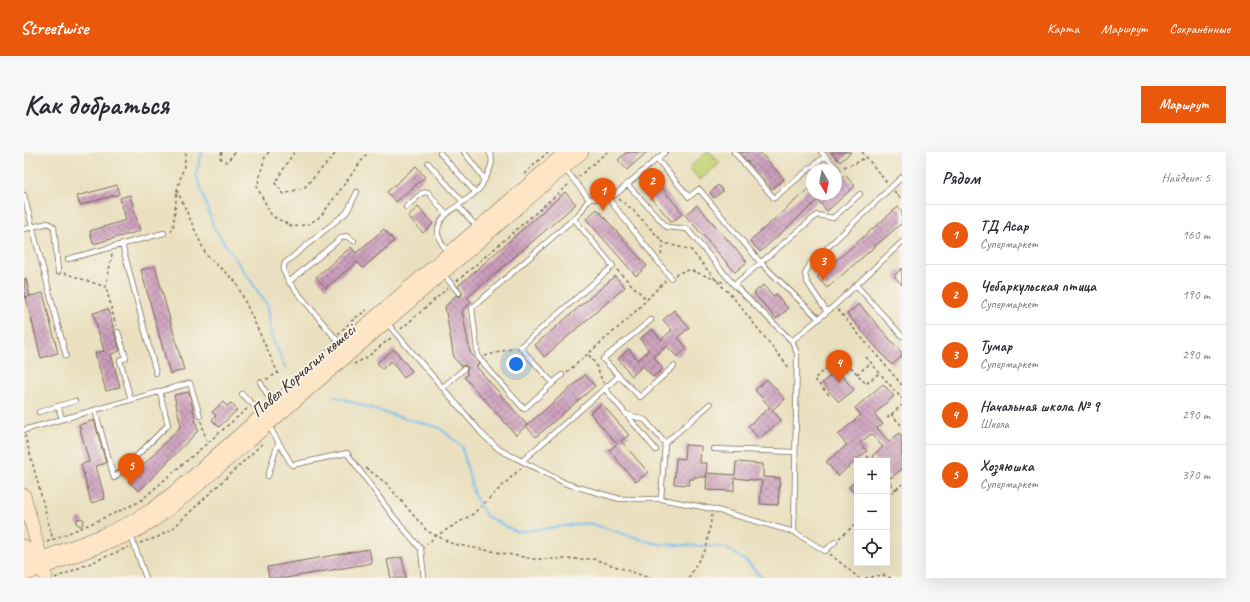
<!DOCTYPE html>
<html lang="ru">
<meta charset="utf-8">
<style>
body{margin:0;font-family:Caveat,sans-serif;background:#f7f7f7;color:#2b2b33}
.controls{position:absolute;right:12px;bottom:12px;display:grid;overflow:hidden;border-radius:0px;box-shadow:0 4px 16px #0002}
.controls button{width:36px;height:36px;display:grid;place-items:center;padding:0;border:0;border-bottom:1px solid #e1e1e2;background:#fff;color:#2b2b33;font:20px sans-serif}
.compass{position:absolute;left:782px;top:12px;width:36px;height:36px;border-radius:50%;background:#fff;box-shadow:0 4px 16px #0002;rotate:170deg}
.you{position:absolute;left:492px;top:212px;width:14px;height:14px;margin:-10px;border:3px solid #fff;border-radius:50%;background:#1a73e8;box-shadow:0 0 0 6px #1a73e833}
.badge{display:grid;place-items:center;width:26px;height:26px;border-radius:50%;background:#ea580c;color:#fff;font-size:13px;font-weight:700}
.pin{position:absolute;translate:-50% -33px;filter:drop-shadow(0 1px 2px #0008)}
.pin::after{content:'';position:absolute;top:21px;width:14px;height:12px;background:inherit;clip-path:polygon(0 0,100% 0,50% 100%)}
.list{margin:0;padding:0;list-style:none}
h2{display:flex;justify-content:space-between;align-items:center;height:52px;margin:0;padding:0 16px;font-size:17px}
h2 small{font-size:13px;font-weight:400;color:#7c7c81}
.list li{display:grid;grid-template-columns:26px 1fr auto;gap:12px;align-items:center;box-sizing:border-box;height:60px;padding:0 16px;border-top:1px solid #e1e1e2}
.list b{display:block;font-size:15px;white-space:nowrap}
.list p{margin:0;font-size:13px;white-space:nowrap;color:#7c7c81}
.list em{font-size:13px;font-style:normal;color:#7c7c81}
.icon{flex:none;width:22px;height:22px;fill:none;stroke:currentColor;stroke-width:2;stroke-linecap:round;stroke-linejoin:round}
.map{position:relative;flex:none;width:878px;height:426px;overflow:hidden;border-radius:0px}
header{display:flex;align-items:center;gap:24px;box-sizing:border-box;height:56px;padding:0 20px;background:#ea580c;color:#fff}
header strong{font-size:19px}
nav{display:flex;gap:22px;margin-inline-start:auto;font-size:14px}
.intro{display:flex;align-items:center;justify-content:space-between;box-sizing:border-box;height:96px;padding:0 24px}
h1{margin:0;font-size:28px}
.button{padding:10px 18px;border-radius:0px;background:#ea580c;color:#fff;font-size:14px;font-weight:700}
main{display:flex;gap:24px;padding:0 24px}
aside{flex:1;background:#fff;border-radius:0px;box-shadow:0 4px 16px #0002}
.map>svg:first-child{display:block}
.garden{fill:#c6d374;stroke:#807e49}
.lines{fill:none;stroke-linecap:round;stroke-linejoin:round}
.stream{stroke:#79bef0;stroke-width:2}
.building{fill:url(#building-cross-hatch)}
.lane-casing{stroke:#786a56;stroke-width:6}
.secondary-casing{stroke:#786a56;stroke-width:14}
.path{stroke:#786a56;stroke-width:1.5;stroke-dasharray:3 3;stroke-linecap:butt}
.lane{stroke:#fff;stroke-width:4.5}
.secondary{stroke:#fde5c5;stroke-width:13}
.labels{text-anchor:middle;stroke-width:4;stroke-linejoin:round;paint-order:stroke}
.street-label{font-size:17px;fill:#3b2a1e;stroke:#f7f3e8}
</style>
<header>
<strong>Streetwise</strong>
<nav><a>Карта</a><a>Маршрут</a><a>Сохранённые</a></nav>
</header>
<div class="intro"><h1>Как добраться</h1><a class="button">Маршрут</a></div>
<main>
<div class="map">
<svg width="878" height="426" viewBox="0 0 878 426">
<defs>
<pattern id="building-cross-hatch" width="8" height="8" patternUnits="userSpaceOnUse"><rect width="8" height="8" fill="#cb9dbc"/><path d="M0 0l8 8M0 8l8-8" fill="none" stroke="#a68098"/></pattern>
</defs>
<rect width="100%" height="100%" fill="#f7f3e8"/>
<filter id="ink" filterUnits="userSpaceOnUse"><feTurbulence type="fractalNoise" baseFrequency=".025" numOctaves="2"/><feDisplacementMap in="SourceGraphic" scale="8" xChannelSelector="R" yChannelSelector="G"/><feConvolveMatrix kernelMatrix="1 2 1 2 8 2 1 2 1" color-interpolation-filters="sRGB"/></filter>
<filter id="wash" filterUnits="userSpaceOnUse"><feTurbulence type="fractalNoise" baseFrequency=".012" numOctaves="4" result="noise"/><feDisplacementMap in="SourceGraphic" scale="16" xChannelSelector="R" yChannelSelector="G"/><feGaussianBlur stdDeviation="0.9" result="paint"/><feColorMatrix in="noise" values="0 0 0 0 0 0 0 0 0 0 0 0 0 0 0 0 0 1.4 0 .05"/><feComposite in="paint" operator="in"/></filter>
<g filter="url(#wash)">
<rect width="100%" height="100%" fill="#eae0bf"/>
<path class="garden" d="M683,0h3l10,11 -20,17 -11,-12z"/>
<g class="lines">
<path class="stream" d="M178,0l-6,22 18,54 54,78 3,29 15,34
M310,244l45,15 61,17 22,19 12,48 12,21 31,16 71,-9 69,21 68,3 22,15 15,16"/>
</g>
<g id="blocks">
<path class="building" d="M603,0h20l-20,18 -9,-10z
M715,0h21l24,27 -12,10z
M807,0h20l-11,10z
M392,14l9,11 -29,25 -9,-10z
M821,23l10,11 -28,25 -10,-12 6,-5h13v-11z
M633,30l26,31 -11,9 -27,-31z
M93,33l2,9 -39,11 -3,-9z
M694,33l5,6 -9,7 -4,-5z
M784,37l10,11 -58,52 -10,-11z
M541,40l11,12 -109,94 4,4 -9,9 8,41 9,12 -3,2 51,59 -11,10 -52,-58 4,-3 -2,-2 2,-4 -3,-3 -4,1 -7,-8 -9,-51 11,-12 3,2 3,-2v-4l-4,-5z
M106,43l10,36 -47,13 -3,-13 36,-11 -6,-22z
M673,53l50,57 -12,10 -50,-57z
M394,55l15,17 -10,9 -15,-17z
M874,55l4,5v11l-75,65 -10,-11z
M573,57l50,57 -11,10 -50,-57z
M360,77l10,12 -31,27 -6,-6 -31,26 -10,-11 35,-30 5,6z
M131,114l29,104 -14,4 -29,-104z
M878,116v17l-8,-9z
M591,124l10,11 -81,70 -9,-12z
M0,127h2l4,17 -6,2z
M739,133l10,11 3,-2 12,15 -12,10 -22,-26z
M19,141l15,60 -17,5 -15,-61z
M835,152l43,49v3l-10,9 -45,-51z
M84,157l12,42 -9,3 9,33 -14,4 -11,-38 9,-2 -11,-38z
M650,158l15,18 -11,9 9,11 -10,9 -10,-11 -13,11 9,12 -10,8 -10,-11 -11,10 -14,-17 11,-10 9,11 11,-10 -9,-11 12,-10 9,11 11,-10 -9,-10z
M370,197l18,22 -8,7 -13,-17 -9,8 -5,-6z
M813,218l17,20 -15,12 -17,-19z
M561,223l10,11 -59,51 -10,-11z
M743,227l18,20 -13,11 9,10 -22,19 -11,-13 22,-19 -15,-17z
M859,232l11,12 -20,18 9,10 -6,4 12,14 10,-9 3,4v32l-11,9 -4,-5v-12h-11l-4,-5 11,-9 -12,-13 -11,9 7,8 -29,25 -12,-14 21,-17 -9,-10 23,-20 -6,-7z
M165,240l9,39 -59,60 -11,-10 53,-55 -7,-31z
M199,250l4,4 4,-3 6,7 -18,17 -7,-7 4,-4 -4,-4z
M578,252l27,31 -8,6 27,31 -12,10 -27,-32 8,-6 -27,-31z
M70,268l12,43 -10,3 9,33 -14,4 -10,-39 8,-2 -10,-37z
M661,293l16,1 -1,17h7l-1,14h-12v2h-4l-1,6 -15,-1 2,-26 8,1z
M712,310l27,2v13l17,1 -2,27 -18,-1 2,-23 -28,-3v13l-28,-1 1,-17 28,2z
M833,328v16l-8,-9z
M57,366l3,2 -1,4 -3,2 -4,-3 1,-4z
M345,397l3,14 -86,15h-17l-2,-11z
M378,405l4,21h-15l-4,-18z"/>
</g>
</g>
<g filter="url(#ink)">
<use href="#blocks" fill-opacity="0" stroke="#786a56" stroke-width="1"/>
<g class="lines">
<g class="lane-casing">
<path id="lane" d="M710,0l40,46 51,-42
M797,0l17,17
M416,1l35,39
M633,7l32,38 10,-8 61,73 59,57
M404,11l35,39
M541,17l24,30
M460,29c4,-8 12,-20 5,-29
M603,32l40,43 20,2 47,56 58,56 5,12 -3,179
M0,43l42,161
M584,46l63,80
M434,54l19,21
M382,55l16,-14 6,-1 18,23
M0,77l24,-6 6,4 4,45
M98,92l34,129
M424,100c-3,-4 -7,-9 -9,-14 -10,-29 49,-40 44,-61l-19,-25
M44,107l96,-26
M419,122l16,19
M265,130l53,-45 4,-1 8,5
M710,133l83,-70 16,3 27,-24
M832,133l46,51
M803,160l-20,-30 -2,-8 5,-10 92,-87
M363,171l97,113 16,14 67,34 53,15h41l52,10 81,23 31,19 10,-9
M94,180l8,26 -6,2 11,40
M768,189l42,-35 68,-64
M317,193l-52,-63 -6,-12 2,-7 62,-51 10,-20
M538,223l-38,34 -46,-52 -6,-49 107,-94 10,-15 19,-1 7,-3 50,-43
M595,224l-16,-17 48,-39
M236,230l8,14 9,3
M529,231l-33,-36 93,-81 -39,-47
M419,235l21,-18
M581,237l51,61
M218,242l20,19
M34,254l4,13
M71,258l19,68 54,-53 -8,-33
M15,260l36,-11
M602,262l19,6 20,23 -4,56
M245,274l23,39 55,-12 46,63 28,33 3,29
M0,278l166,-47 10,33
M641,291l45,-39
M690,297l81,3
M498,309l97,-85 21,21 34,-31
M244,324l10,-33
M107,384l15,42"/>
</g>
<g class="secondary-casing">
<path id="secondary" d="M0,343l22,83
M0,394l7,26
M0,413l77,-29 28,-13 21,-12 33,-26 80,-71 303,-262
M0,423l107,-41 23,-14 35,-27 393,-341"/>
</g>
<path class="path" d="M198,0l-2,6 7,4 8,-10
M245,0l-4,5 -8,30 15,29 21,11 16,-3 12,-8 47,-64
M270,0l-19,31 9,11 21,-7 32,-35
M838,0l26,32
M820,15l12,-4 10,-6
M500,22l24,-22
M554,25l29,-25
M153,38l29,65 30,27 42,91 -13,7
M870,39l8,9
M595,47l14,11 31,33 27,7 25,30 16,16 58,73
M146,79l3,-2 4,-39 7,-24 2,-12 -1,-2
M88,102l-6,33 10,39
M637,103l3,-12
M593,118l30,30
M40,121l42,14
M651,123l6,-3 9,-2 35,13
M433,129l112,-97
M814,158l64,75
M377,177l47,-41
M314,182l17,-16 12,-8
M565,203l7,10 7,18
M461,204l29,-8
M842,205l36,42
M330,212l12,-6 26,-21
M543,220l61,-53 37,-38
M833,222l14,-11
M805,243l-15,-16 27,-23 25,28 13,-11
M867,262l11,12
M863,266l15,-13
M177,269l6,22
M1,283l28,105
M843,304l4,5
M342,316l20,15 41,48 26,13 81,15h60l56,19
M863,327l9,11
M863,345l15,-13
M815,386l18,-15
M23,390l41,-17 51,-23 110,-95
M116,391l18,-6 14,-8 91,-86
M402,393l10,-9 37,-22 49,-47
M806,402l29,24
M31,426l74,-31
M665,426l6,-12 11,-17 6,-34
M841,426l18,-3 8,3"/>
<use href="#lane" class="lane"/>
<use href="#secondary" class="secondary"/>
</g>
</g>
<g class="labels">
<g class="street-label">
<text transform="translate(279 218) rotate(-41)" y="6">Павел Корчагин көшесі</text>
</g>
</g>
</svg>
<div class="controls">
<button>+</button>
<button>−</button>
<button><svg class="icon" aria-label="locate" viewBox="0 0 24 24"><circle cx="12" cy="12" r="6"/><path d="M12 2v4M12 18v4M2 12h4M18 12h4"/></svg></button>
</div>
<svg class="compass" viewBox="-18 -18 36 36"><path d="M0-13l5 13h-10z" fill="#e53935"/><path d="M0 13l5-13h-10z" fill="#7c7c81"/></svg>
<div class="you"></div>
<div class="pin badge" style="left:579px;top:59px">1</div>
<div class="pin badge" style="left:628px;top:49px">2</div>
<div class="pin badge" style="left:799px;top:129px">3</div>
<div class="pin badge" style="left:815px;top:231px">4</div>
<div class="pin badge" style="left:107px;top:334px">5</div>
</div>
<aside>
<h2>Рядом<small>Найдено: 5</small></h2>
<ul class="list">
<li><span class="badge">1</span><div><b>ТД Асар</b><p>Супермаркет</p></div><em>160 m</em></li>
<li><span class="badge">2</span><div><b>Чебаркульская птица</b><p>Супермаркет</p></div><em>190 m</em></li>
<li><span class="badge">3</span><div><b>Тумар</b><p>Супермаркет</p></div><em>290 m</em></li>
<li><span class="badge">4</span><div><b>Начальная школа № 9</b><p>Школа</p></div><em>290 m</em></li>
<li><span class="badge">5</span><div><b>Хозяюшка</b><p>Супермаркет</p></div><em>370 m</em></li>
</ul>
</aside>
</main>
